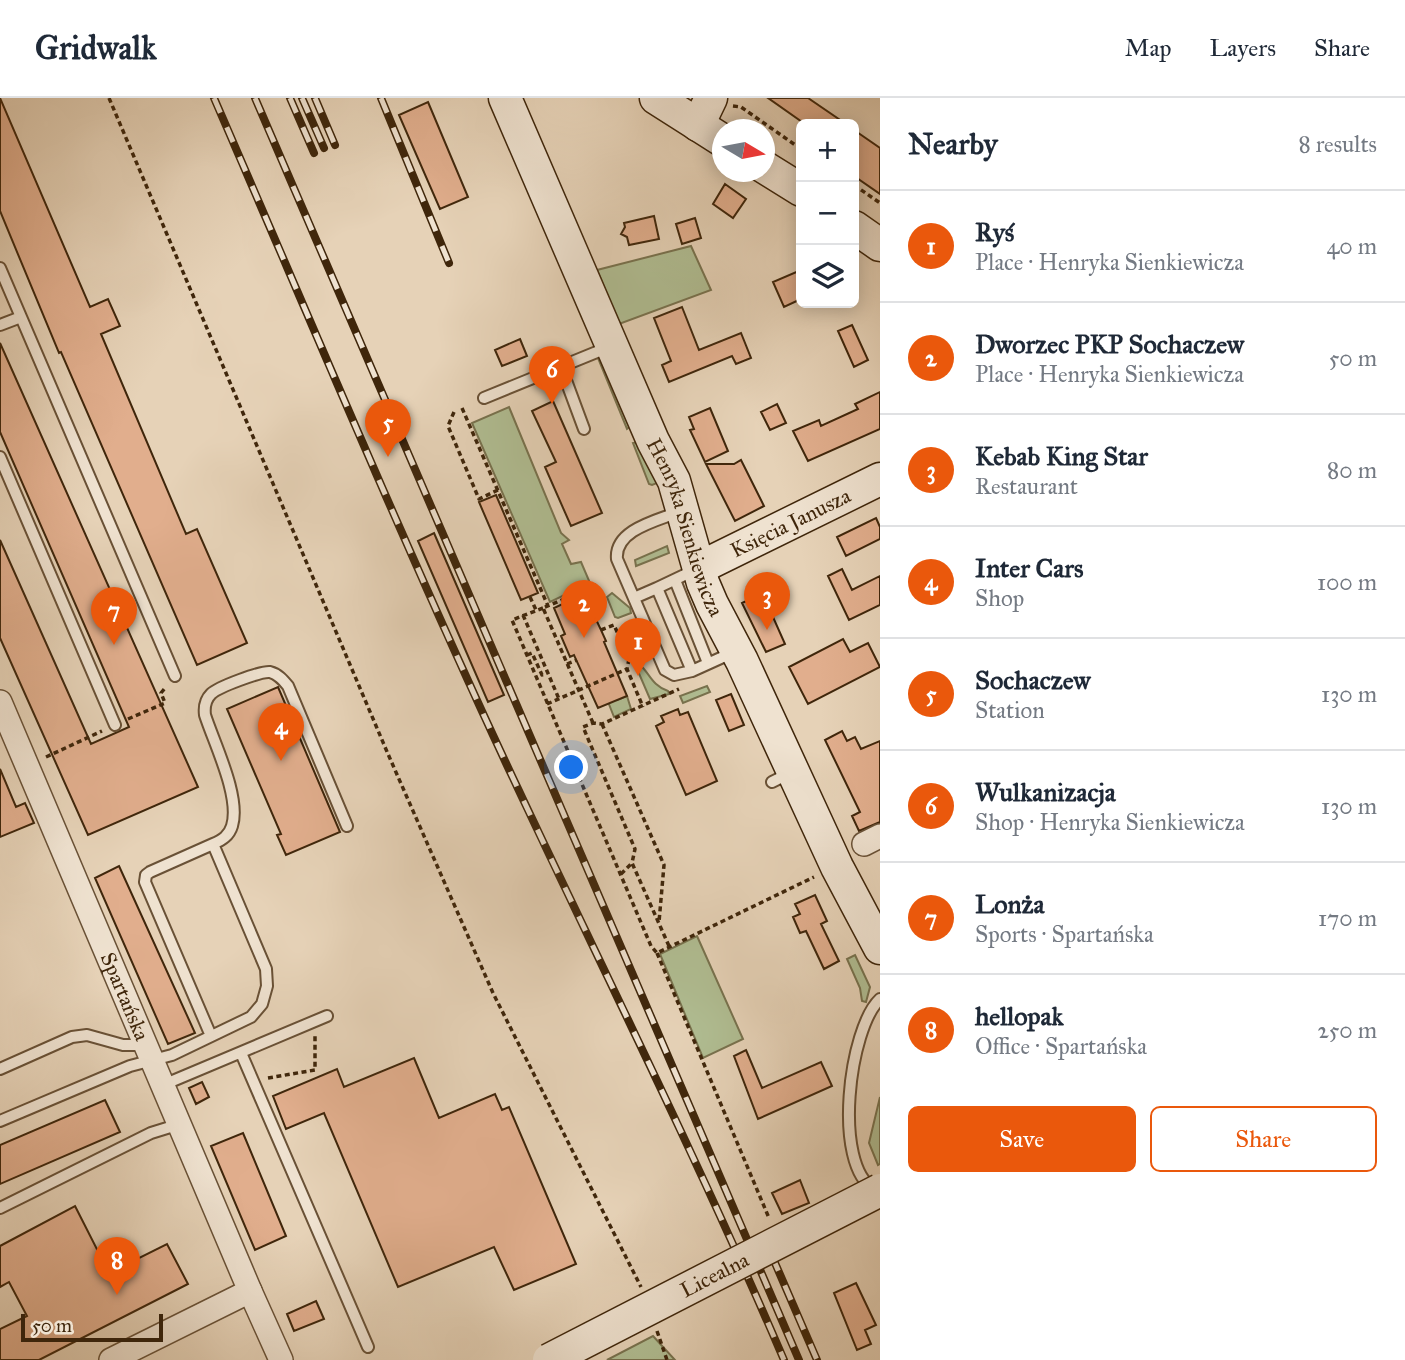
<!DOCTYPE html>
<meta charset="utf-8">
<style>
body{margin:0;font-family:"IM FELL Great Primer",serif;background:#f6f6f7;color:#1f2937}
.controls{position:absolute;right:21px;top:21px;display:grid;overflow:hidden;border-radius:10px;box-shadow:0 4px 18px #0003}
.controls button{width:63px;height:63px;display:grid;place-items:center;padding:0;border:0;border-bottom:2px solid #e0e1e3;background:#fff;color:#1f2937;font:35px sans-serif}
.compass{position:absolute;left:712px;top:21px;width:63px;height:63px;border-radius:50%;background:#fff;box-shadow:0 4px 18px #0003;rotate:100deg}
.scale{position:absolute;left:21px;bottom:18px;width:142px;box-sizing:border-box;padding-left:7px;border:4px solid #3f260b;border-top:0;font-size:19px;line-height:24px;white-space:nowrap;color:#3f260b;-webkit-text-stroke:5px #efe2d0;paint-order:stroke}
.you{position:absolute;left:572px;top:670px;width:24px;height:24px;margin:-18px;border:5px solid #fff;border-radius:50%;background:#1a73e8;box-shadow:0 0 0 10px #1a73e833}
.badge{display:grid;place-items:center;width:46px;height:46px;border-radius:50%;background:#ea580c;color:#fff;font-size:23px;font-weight:700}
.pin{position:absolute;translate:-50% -58px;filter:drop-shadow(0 2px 4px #0008)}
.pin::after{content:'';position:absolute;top:37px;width:24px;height:21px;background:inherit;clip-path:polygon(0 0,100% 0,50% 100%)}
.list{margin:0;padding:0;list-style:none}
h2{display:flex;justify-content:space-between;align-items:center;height:91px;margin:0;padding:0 28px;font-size:30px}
h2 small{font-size:23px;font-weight:400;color:#747a83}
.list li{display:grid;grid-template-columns:46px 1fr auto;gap:21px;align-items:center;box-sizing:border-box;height:112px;padding:0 28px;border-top:2px solid #e0e1e3}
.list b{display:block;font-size:26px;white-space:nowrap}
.list p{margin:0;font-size:23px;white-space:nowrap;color:#747a83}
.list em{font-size:23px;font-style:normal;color:#747a83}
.actions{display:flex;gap:14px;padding:21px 28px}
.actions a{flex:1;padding:16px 0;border:2px solid #ea580c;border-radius:10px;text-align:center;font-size:24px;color:#ea580c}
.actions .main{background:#ea580c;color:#fff}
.icon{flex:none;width:38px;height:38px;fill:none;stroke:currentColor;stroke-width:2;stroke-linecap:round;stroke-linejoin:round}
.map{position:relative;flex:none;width:880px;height:1262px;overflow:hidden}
header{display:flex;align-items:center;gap:42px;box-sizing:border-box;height:98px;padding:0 35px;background:#fff;border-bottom:2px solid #e0e1e3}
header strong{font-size:33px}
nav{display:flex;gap:38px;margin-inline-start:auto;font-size:24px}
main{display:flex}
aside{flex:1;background:#fff}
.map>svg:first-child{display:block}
.green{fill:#b0bd92;stroke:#78724e;stroke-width:2}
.building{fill:#e1ae8d;stroke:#3f260b;stroke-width:2}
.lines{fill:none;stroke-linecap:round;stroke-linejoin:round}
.lane-casing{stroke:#695136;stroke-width:14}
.street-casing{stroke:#695136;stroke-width:26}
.secondary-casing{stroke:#3f260b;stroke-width:35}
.path{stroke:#3f260b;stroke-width:3.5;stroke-dasharray:5 3.5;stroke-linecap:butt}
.lane{stroke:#efe2d0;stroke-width:10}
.street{stroke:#efe2d0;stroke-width:23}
.secondary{stroke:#efe2d0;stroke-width:32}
.rail-casing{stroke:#3f260b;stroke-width:8}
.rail{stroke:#efe2d0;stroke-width:5;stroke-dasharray:16;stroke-linecap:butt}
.secondary-bridge-casing{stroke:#3f260b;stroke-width:35;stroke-linecap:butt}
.secondary-bridge{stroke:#efe2d0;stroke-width:32}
.labels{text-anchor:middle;stroke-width:6;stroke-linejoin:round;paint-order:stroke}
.street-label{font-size:21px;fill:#3f260b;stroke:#efe2d0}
</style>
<header>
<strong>Gridwalk</strong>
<nav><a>Map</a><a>Layers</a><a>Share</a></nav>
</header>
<main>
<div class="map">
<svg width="880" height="1262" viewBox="0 0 880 1262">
<rect width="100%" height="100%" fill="#e6d2b7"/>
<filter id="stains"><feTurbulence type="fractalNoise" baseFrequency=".00286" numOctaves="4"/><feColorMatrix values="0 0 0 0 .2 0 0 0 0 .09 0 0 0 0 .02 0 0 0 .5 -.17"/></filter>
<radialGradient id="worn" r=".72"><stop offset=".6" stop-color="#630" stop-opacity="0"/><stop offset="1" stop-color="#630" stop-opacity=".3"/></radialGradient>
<path class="green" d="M691,148l20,44 -92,34 -22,-54z
M598,260h2l32,67 -5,4z
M509,309l52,126 8,7 -7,4 9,20 10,-2 9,21 -40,19 -78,-179z
M639,344l23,39 -10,4 -3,-1 -16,-41z
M667,448l2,7 -33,13 -1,-6z
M612,495l18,15 1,5 -13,5 -3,-1 -8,-20z
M634,564c15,5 14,22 34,29l1,3 -19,5z
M707,588l3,6 -27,11 -3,-7z
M603,591l14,11 10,-4 4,13 -17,8z
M697,838l46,103 -40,19 -43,-104z
M855,857l15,32 -4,15 -4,-1 -2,-13 -13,-29z
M880,999v67l-2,1 -9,-22z
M653,1238l22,24h-68z"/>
<path class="building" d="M0,0l90,209 18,-8 12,27 -19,8 85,200 11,-5 50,114 -50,22 -136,-313 -2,1 -59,-142z
M768,0h40l38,26h-41z
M428,4l40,95 -28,12 -41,-94z
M854,32l26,18v46l-26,-18z
M725,86l21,15 -13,19 -20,-14z
M654,118l5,23 -30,6 -2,-8 -6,-3 4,-7 -1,-4z
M695,120l6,20 -19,6 -6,-20z
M801,172v29l-17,8 -11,-25z
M682,209l17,43 42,-17 10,25 -15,6 -4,-8 -63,26 -7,-17 9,-4 -17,-43z
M852,227l16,35 -14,7 -16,-36z
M520,241l7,17 -25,10 -7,-16z
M0,245l198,444 -110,48 -88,-197v-98l91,204 38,-17 -129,-295z
M880,294v37l-72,32 -15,-30 26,-11 2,6 37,-17 -3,-5z
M553,303l49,112 -31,13 -26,-59 11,-5 -24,-51z
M777,306l9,19 -16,7 -9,-18z
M710,310l18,43 -23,11 -15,-32 4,-1 -5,-12z
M741,362l23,46 -29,15 -29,-57h28z
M496,397l42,98 -17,7 -42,-98z
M876,420l4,9v12l-34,17 -9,-19z
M434,435l70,162 -16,7 -70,-161z
M842,471l10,21 28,-14v29l-31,15 -21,-44z
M584,496l17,36 5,11 -2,1 23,54 -29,12 -24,-53 -4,2 -9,-21 4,-2 -11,-26z
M759,497l7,14 3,-1 16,36 -19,8 -24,-49z
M843,541l7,13 18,-9 12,24 -72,37 -19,-37z
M278,589l62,145 -54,23 -9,-20 4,-1 -54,-125z
M731,596l13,31 -15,6 -13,-31z
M678,611l2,6 8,-3 29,69 -31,14 -30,-69 8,-4 -3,-6z
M842,633l5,10 8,-4 6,12 19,-8v81l-21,9 -7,-15 8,-4 -35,-72z
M0,671l16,38 9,-4 9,20 -34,14z
M119,768l76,167 -27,11 -73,-166z
M815,797l12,26 -6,3 18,37 -15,8 -18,-38 -6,2 -7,-16 7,-3 -5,-10z
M746,952l16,38 59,-26 11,24 -74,33 -24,-63z
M414,960l25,60 56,-24 7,16 7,-3 67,157 -62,26 -20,-43 -96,40 -74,-174 -38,16 -13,-33 64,-27 7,18z
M202,984l7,15 -13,7 -7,-16z
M105,1002l15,32 -120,52v-39z
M243,1035l43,103 -31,14 -44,-104z
M800,1082l9,23 -27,11 -10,-21z
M75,1108l34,67 58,-29 21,40 -149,76h-39v-31l27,-13 -18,-34 -9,5v-41z
M856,1185l20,42 -11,5 6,14 -14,6 -23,-57z
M316,1203l8,18 -30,12 -7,-17z"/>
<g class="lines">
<g class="lane-casing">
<path id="lane" d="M0,170l21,49 -21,8
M21,219l154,359
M561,269l23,62
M484,300l125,-51
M0,359l115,268
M681,413c-21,9 -67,18 -64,48l48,111 9,5 18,-4
M697,471l-40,19 35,83 42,-19
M675,482l33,83
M634,500l23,-10
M772,684l18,-9
M213,746c9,-4 16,-8 19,-18 9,-29 -18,-83 -27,-111 -1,-8 0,-15 6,-21 7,-7 50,-23 59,-22 8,2 13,8 18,14l59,140
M241,955l127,294
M0,971l72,-32 15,-2 36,10h24
M163,987l164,-69
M0,1023l130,-55 42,-11 79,-38 11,-13 5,-18 -1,-17 -53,-125 -63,28 -4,3 -1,7 66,154
M874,1091c-42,-24 -25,-161 6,-190
M0,1110l151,-75 29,-9"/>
</g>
<g class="street-casing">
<g id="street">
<path id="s1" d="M0,604l250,589 -139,69"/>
<path d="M864,746l16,-8"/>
<path d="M250,1193l31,69"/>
</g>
</g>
<g class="secondary-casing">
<g id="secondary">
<path id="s2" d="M505,0l148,343 21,40 29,102 9,21 30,57 95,206 43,81"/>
<path d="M656,0l66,42"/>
<path d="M698,27l13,-27"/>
<path d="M764,69l37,23"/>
<path d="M854,129l26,18"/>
<path id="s3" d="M699,470l181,-89"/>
</g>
</g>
<path class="path" d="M109,0l279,656 105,239 148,294
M733,8l8,1 60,42
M854,87l26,18
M462,310l86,198
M454,314l-6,14 31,73 19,-9
M530,499l6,13
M543,510l-31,12 139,326 6,7 157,-76
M523,517l36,84
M601,532l13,-5 15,34 -2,10 16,38
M527,557l5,-2 10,22 6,-3
M629,561l12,-5
M567,566l10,-4
M547,606l80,-35
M128,621l37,-16 -4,-10 5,-6
M593,625l-50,-115 54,-23
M602,626l62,141 -5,57
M46,659l56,-26
M621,776l11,-11
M669,848l-37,-83 3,-14 -52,-122 10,-4 9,1 77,-35
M657,855l112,265
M268,980l47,-8v-36
M657,1233l10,29"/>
<use href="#lane" class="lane"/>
<use href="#street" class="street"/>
<use href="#secondary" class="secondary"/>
<g class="rail-casing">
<path id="rail" d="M214,0c96,221 189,444 291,663 93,199 192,396 279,599
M255,0l544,1262
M290,0l24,55
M302,0l22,50
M315,0l20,47
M381,0l68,165
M772,1158l45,104"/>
</g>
<use href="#rail" class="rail"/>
<g class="secondary-bridge-casing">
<g id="secondary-bridge">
<path id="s4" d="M549,1262l331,-170"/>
</g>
</g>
<use href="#secondary-bridge" class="secondary-bridge"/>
</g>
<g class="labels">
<g class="street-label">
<text dy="7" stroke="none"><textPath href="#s3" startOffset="102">Księcia Janusza</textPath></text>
<text dy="7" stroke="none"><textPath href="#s2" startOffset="466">Henryka Sienkiewicza</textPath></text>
<text dy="7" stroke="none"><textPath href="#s1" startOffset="320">Spartańska</textPath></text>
<text dy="7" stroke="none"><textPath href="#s4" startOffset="186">Licealna</textPath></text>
</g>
</g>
<rect width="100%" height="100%" filter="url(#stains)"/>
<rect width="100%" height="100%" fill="url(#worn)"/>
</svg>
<div class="controls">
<button>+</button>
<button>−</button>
<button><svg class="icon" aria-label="layers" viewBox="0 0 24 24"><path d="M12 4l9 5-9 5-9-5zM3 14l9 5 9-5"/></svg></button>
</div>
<svg class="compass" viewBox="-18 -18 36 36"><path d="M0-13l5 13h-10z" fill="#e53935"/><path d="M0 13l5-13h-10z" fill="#747a83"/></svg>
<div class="scale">50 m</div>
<div class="you"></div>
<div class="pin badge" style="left:638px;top:578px">1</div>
<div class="pin badge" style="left:584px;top:540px">2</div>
<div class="pin badge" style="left:767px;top:532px">3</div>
<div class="pin badge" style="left:281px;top:663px">4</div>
<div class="pin badge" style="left:388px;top:359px">5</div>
<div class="pin badge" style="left:552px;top:306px">6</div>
<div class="pin badge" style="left:114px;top:547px">7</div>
<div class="pin badge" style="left:117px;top:1197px">8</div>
</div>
<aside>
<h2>Nearby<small>8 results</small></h2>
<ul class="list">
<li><span class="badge">1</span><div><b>Ryś</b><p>Place · Henryka Sienkiewicza</p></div><em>40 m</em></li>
<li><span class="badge">2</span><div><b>Dworzec PKP Sochaczew</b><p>Place · Henryka Sienkiewicza</p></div><em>50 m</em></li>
<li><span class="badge">3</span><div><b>Kebab King Star</b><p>Restaurant</p></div><em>80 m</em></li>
<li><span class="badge">4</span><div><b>Inter Cars</b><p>Shop</p></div><em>100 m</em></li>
<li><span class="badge">5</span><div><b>Sochaczew</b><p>Station</p></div><em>130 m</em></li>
<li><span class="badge">6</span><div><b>Wulkanizacja</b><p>Shop · Henryka Sienkiewicza</p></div><em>130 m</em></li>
<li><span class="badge">7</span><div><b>Lonża</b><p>Sports · Spartańska</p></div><em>170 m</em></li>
<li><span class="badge">8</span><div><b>hellopak</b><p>Office · Spartańska</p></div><em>250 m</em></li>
</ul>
<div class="actions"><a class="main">Save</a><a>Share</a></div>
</aside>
</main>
